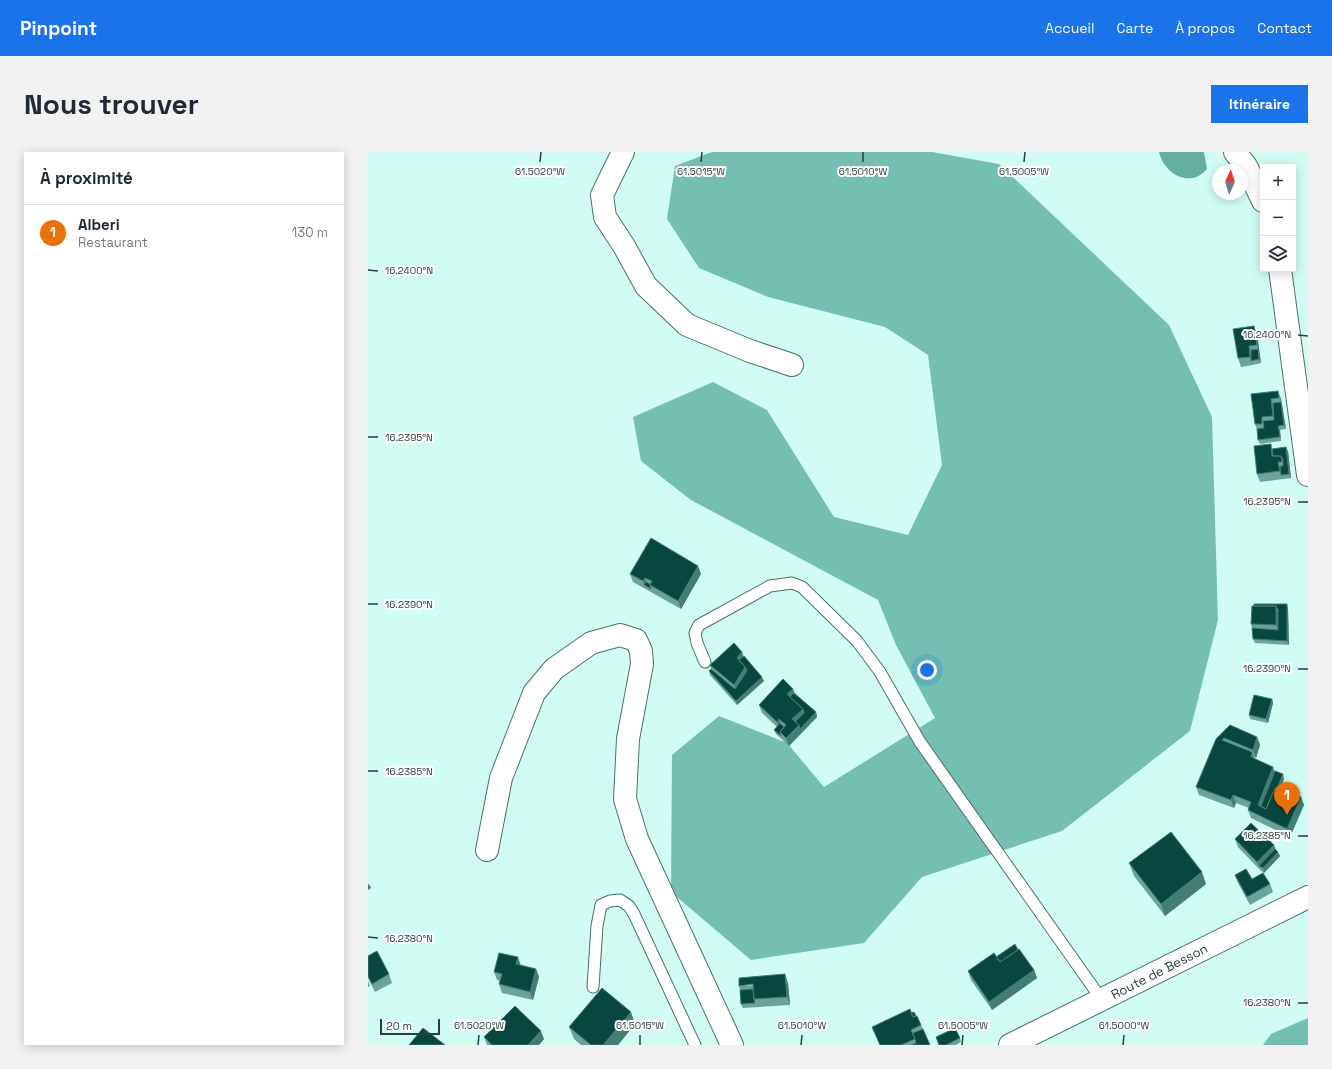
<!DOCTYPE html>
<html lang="fr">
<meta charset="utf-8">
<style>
body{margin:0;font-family:"Space Grotesk",sans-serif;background:#f2f2f3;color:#1f2937}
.controls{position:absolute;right:12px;top:12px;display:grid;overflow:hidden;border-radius:0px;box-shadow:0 2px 10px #0003}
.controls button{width:36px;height:36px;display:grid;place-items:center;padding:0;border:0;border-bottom:1px solid #e0e1e3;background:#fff;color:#1f2937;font:20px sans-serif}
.compass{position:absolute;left:844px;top:12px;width:36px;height:36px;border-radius:50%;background:#fff;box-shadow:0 2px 10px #0003;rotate:4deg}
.scale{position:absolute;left:12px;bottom:10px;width:60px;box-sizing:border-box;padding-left:4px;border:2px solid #2d3e3b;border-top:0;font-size:11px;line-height:14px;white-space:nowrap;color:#2d3e3b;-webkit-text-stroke:3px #fff;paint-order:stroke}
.you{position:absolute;left:559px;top:518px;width:14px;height:14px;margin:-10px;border:3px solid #fff;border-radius:50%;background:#1a73e8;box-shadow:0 0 0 6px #1a73e833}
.badge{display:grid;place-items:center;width:26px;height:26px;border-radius:50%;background:#1a73e8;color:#fff;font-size:13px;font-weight:700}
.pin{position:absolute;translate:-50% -33px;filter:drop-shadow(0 1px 2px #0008)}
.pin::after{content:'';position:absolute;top:21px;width:14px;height:12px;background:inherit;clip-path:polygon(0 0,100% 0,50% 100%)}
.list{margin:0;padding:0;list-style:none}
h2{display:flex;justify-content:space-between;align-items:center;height:52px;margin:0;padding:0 16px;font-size:17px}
h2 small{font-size:13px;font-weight:400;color:#747a83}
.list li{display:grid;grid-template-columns:26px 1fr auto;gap:12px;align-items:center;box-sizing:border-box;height:56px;padding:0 16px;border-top:1px solid #e0e1e3}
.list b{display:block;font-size:15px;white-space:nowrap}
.list p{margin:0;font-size:13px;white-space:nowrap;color:#747a83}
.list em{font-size:13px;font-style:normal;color:#747a83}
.icon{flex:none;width:22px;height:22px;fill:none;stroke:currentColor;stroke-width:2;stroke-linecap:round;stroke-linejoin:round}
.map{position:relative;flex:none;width:940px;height:893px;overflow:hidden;border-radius:0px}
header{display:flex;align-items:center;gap:24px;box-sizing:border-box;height:56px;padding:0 20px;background:#1a73e8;color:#fff}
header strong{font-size:19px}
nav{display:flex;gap:22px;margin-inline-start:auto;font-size:14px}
.intro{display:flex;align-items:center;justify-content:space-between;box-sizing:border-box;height:96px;padding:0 24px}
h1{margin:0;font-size:28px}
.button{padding:10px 18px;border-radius:0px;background:#1a73e8;color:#fff;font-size:14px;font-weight:700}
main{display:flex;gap:24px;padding:0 24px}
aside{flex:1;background:#fff;border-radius:0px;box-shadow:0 2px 10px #0003}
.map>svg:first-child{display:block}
.forest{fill:#75bfb2}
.water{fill:#65afa2}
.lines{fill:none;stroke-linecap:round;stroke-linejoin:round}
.service-casing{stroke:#497069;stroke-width:13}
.minor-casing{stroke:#497069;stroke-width:24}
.secondary-casing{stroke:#497069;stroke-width:24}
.service{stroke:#fff;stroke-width:11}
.minor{stroke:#fff;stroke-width:22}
.secondary{stroke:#fff;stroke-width:22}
.wall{fill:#6ca29a}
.shaded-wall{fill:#447d75}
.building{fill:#08473f;stroke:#447d75}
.ticks{fill:none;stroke:#2d3e3b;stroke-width:1.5}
.labels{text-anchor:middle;stroke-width:4;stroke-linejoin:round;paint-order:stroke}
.street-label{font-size:13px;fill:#2d3e3b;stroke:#fff}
.ticks-label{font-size:10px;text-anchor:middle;fill:#2d3e3b;stroke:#fff;stroke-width:4;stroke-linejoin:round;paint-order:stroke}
</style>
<header>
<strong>Pinpoint</strong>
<nav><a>Accueil</a><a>Carte</a><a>À propos</a><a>Contact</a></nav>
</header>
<div class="intro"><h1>Nous trouver</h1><a class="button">Itinéraire</a></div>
<main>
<aside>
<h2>À proximité<small></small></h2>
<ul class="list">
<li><span class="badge" style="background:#e8710a">1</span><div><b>Alberi</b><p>Restaurant</p></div><em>130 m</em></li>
</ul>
</aside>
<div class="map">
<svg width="940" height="893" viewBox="0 0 940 893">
<rect width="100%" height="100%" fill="#d1fcf4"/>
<path class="forest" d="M344,0h220l67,12 170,161 43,92 6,203 -28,111 -128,100 -140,46 -58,66 -113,17 -80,-68 1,-137 47,-39 68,27 37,44 111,-69 -39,-73 -18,-45 -187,-100 -50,-39 -8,-44 80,-35 54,28 67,107 74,18 34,-70 -14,-110 -43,-28 -117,-30 -69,-29 -32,-49 8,-53z
M940,866v27h-45l8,-11z"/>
<path class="water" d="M791,0h45l3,17c-17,20 -43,5 -48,-17z"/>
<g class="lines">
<g class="service-casing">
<path id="service" d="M337,510l-8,-19 -2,-10 4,-8 71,-39 22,-3 10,4 55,54 23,31 40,70 182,258
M225,835l4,-61 4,-21 9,-4 10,-1 9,6 5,8 61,131"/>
</g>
<g class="minor-casing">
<path id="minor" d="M255,0l-21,43 3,22 19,29 22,40 41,39 63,26 42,14
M867,0l11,14 17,35
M912,117l28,206
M119,698l14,-72 33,-85 20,-24 37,-26 29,-8 16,5 5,11 1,13 -14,75 -3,60 12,40 95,206"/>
</g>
<g class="secondary-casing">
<path id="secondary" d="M642,893l298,-148"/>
</g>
<use href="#service" class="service"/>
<use href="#minor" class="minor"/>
<use href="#secondary" class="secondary"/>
</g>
<path class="wall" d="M889,182l4,29 -8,2 -12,2 -3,-9z
M910,239l3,8 5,30 -6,1 1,11 -21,3 -2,-4 -1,-10 -2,-6 -4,-30z
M904,297l16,2 3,27 -31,4 -3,-8z
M262,422h71l-20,35 -48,-27z
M920,457l1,36 -34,-2 -2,-4 -1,-11 -1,-4z
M376,504l20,25 -27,24 -27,-30 -1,-4 2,-2 -1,-4z
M425,537l1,4 22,19 1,5 -28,29 -13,-12 -2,-4 3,-3 -15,-14 -3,-8z
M904,547l1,4 -5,20 -18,-4 -1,-4z
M862,573l27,12 3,8 -4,13 -2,-1v1l21,13 9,8 -4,10 21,8 3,8 -14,32 -39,-19 -3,-8 1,-2 -13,-5 -2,5 -35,-13 -3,-8z
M867,687l39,6 1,4 5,7 -16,17 -4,-3 -22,-23z
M761,711l77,21 -41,32 -31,-40z
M867,723l17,4 18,5 3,8 -23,13 -12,-22z
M650,798l16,20 3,8 -45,32 -21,-30 -3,-9 28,-14z
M0,804l21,18 3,9 -17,9 -7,-14z
M153,813l15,4 3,8 -6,23 -31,-7 -3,-9 1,-3 -3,-1 -3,-8z
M0,829l2,5 -2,1z
M420,831l2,22 -47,3 -2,-4 -1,-14 -1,-4z
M543,861l10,12 9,20h-50l-8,-18z
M267,872l-17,21h-37l-7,-6 -5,-12z
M116,885l60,2 -5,6h-52z
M592,886l1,4 -5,3h-17z"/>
<path class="shaded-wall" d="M886,174l3,8 4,29 -2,-4 -1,-10 -1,-4z
M881,194l3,8 -1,7 2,4 -3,-8z
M910,239l3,8 5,30 -2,-4 -3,-23z
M903,247l3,8 2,17 -3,-8z
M910,274l2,4 1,11 -1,-4z
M918,295l2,4 3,27 -2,-4z
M330,414l3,8 -20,35 -3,-8z
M277,426l3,8 -4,-1 -1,-4z
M919,452l1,5 1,36 -2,-4z
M908,454l3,9v19l-3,-9z
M374,500l3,8 -4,5 -4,-7z
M377,515l3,8 -11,18 -3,-8z
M394,525l2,4 -27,24 -1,-4z
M425,537l3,8 -4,4 -5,-7z
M904,547l1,4 -5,20 -2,-4z
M435,557l3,8 -9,9 -5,-7z
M448,560l1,5 -28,29 -3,-8 13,-13z
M411,567l3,8 -3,3 -2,-8z
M889,585l3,8 -4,13 -3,-8z
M884,600l3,8 -4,-3z
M905,615l3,8 -14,35 -4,-5z
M915,622l1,5 -15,38 -1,-4z
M865,643l3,8 -2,5 -3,-8z
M933,645l3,8 -14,32 -3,-8z
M906,693l3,8 -18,13 -2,-4z
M910,700l2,4 -16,17 -1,-5z
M834,720l4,12 -41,32 -4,-12z
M1,732l2,4 -3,2v-5z
M150,805l3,9 -5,-2z
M168,817l3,8 -6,23 -3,-8z
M666,818l3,8 -45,32 -3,-8z
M417,822l3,9 2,22 -3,-8z
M263,860l4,12 -17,21h-15z
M173,879l3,8 -5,6h-11z"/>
<path class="building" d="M886,174l3,19 -8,1 1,11 -12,1 -5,-29z
M890,197l1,10 -8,2v-11z
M910,239l1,7 -8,1 2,17 -11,1v7h-7l-4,-30z
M913,250l3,23 -6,1 2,11 -22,3 -1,-11 7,-1 -1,-7 11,-1 -1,-17z
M903,292l1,12h9l1,6h-4l2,9 -23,3 -3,-28z
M918,295l3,27 -8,1 -1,-9h3v-6l-2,-4h-8l-1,-7z
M283,386l47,28 -20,35 -28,-16 2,-4 -7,-3 -2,3 -13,-7z
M278,430l4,2v1l1,4 -7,-4z
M886,452h33v37l-34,-2 -1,-11 26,2v-20l-2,-4h-22z
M884,454h24v19l-25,-1z
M366,491l8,9 -5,6 8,9 -11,18 -24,-20z
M376,504l18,21 -26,24 -27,-30 2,-2 24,20 12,-18 -2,-4 -6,-7z
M415,527l10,10 -6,5 16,15 -11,10 7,6 -13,13 -6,-6 6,-7 -7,-6 -2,3 -18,-17z
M426,541l22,19 -16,17 -1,-4 -4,-3 9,-9 -1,-4 -13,-12z
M886,543l18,4 -6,20 -17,-4z
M412,571l4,4 -4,5 1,4 -7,-6z
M862,573l27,12 -4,13 -29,-12 -2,2 30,12 -1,5 22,10 -15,38 8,4 9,-21 26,9 -14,32 -39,-19 3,-8 -18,-7 -2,5 -35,-13 20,-48z
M907,619l8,3 -6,14h-2l-9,21 -5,-3z
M883,671l23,22 -17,17 -22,-23z
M803,680l31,40 -41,32 -32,-41z
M907,697l3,3 -15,16 -4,-2z
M878,717l6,10 11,-6 7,11 -23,13 -12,-22z
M647,792l3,6 -18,12 -4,-5z
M651,797l15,21 -45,32 -21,-31 26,-18 6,9z
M9,799l12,23 -17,10 -4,-8v-20z
M131,801l19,4 -2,7 20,5 -6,23 -31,-8 3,-10 -8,-2z
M417,822l2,23 -33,2 -1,-15 -14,2v-8z
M234,836l29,24 -28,33h-12l-22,-18z
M385,837l1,10 1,4 -14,1 -1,-14z
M147,854l26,25 -13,14h-36l-8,-8z
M542,857l3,8 4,-1 4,9 -10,5 4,9 -14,6h-21l-8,-18z
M546,860l2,4 -3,1 -2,-4z
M55,876l22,17h-36z
M587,876l5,10 -14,7h-7l-3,-8z
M555,877l7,16h-19l5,-2 -3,-10z"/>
<path class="ticks" d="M172,10l1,-10M333,10l1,-10M495,10v-10M656,10l1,-10M0,118l10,1M930,183l10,1M0,285h10M930,350h10M0,452h10M930,517h10M0,619h10M930,684h10M0,785l10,1M930,851h10M110,893l1,-10M272,893v-10M433,893l1,-10M594,893l1,-10M755,893l1,-10"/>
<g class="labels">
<g class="street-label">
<text transform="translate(791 819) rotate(-27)" y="5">Route de Besson</text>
</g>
</g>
<g class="ticks-label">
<text x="172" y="23">61.5020°W</text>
<text x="333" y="23">61.5015°W</text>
<text x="495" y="23">61.5010°W</text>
<text x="656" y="23">61.5005°W</text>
<text x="41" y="122">16.2400°N</text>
<text x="899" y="186">16.2400°N</text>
<text x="41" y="289">16.2395°N</text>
<text x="899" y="353">16.2395°N</text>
<text x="41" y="456">16.2390°N</text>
<text x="899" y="520">16.2390°N</text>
<text x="41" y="623">16.2385°N</text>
<text x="899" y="687">16.2385°N</text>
<text x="41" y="790">16.2380°N</text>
<text x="899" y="854">16.2380°N</text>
<text x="111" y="877">61.5020°W</text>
<text x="272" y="877">61.5015°W</text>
<text x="434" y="877">61.5010°W</text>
<text x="595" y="877">61.5005°W</text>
<text x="756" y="877">61.5000°W</text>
</g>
</svg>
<div class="controls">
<button>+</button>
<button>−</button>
<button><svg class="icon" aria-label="layers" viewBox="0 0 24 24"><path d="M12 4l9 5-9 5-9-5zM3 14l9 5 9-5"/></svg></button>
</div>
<svg class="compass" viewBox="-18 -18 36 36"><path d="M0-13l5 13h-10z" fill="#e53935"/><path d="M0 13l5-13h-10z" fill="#747a83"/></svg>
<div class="scale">20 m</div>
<div class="you"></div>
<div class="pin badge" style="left:919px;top:663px;background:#e8710a">1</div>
</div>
</main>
